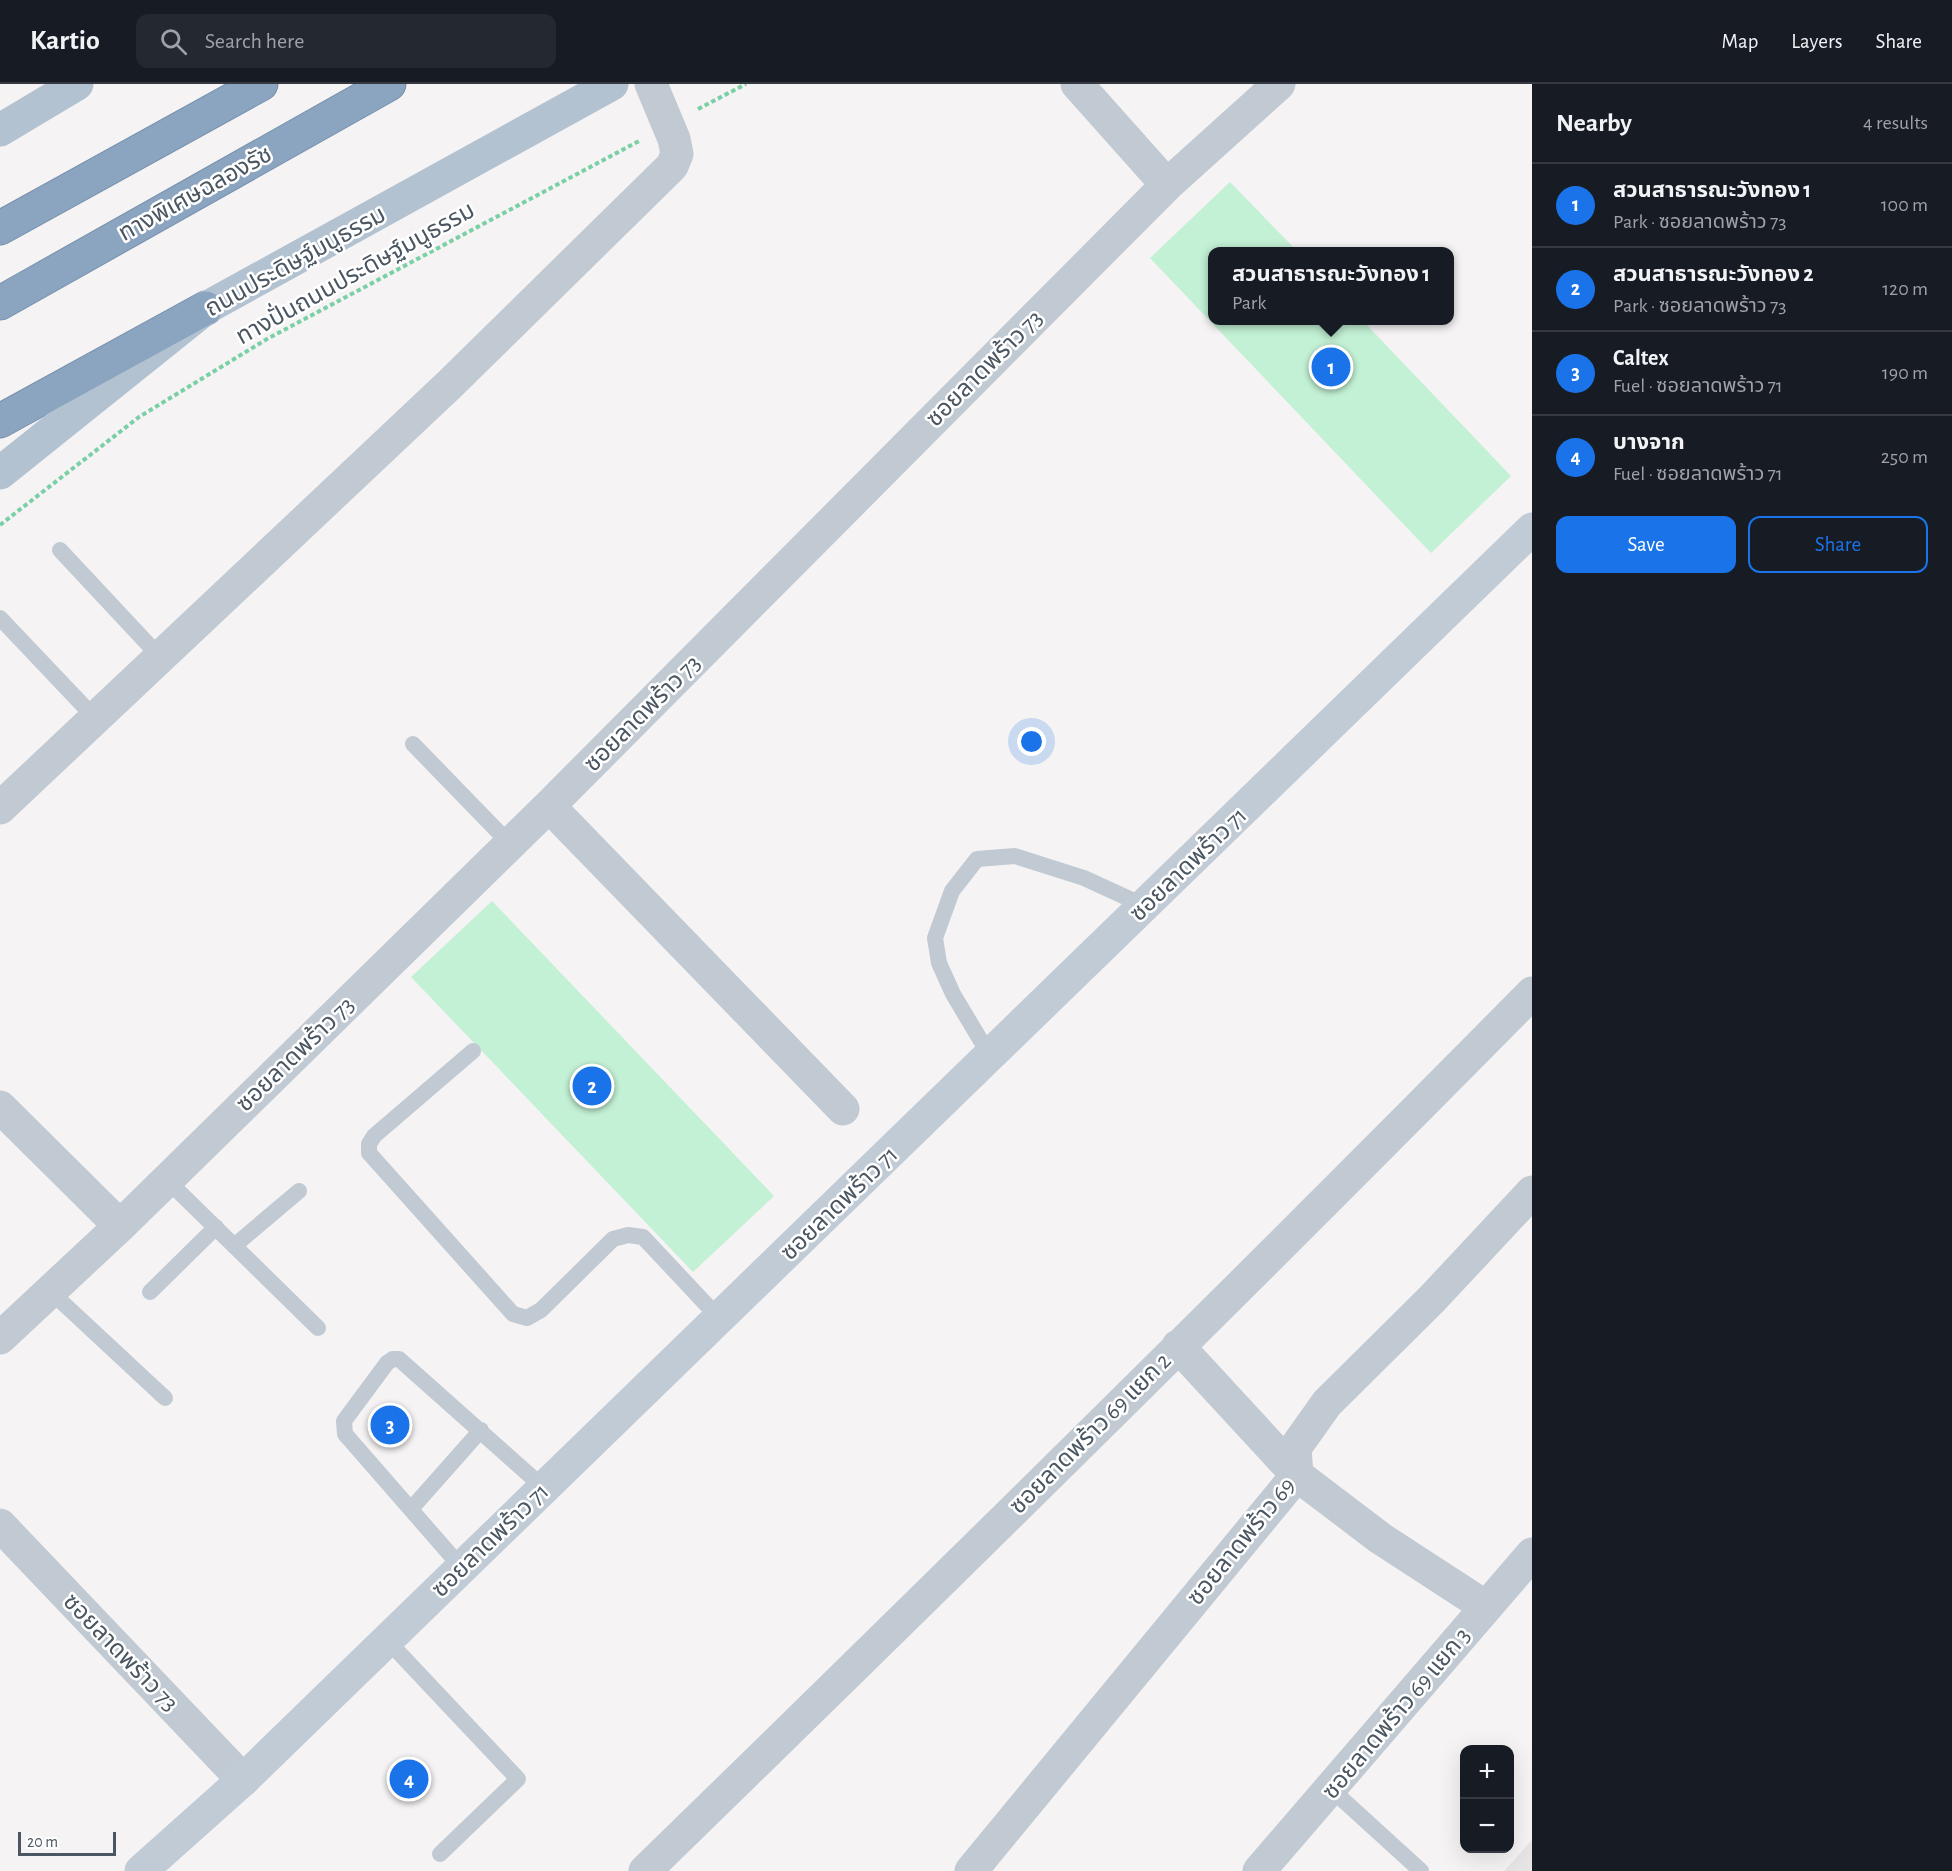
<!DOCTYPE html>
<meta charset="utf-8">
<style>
body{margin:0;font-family:"Alegreya Sans","Noto Sans Thai",sans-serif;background:#242831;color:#f1f3f6}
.controls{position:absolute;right:18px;bottom:18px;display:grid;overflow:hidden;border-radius:12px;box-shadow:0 6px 24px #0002}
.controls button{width:54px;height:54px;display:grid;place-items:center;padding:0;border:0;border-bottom:2px solid #363941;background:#171b24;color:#f1f3f6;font:30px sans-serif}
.scale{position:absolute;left:18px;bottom:15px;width:98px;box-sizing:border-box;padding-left:6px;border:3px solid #4a5661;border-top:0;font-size:16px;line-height:21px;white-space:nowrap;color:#4a5661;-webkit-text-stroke:4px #fff;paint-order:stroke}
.you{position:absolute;left:1032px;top:658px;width:21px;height:21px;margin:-15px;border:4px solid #fff;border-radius:50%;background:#1a73e8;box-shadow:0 0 0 9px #1a73e833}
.badge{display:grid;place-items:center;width:39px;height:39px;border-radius:50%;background:#1a73e8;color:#fff;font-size:20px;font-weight:700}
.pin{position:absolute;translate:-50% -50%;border:3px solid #fff;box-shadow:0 2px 6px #0006}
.popup{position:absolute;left:1208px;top:163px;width:246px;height:78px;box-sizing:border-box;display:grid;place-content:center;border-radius:12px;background:#171b24;filter:drop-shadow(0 2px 4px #0005);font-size:20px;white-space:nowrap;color:#9ea1a6}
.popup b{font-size:22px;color:#f1f3f6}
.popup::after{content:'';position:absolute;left:50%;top:100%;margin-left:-12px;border:12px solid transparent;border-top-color:#171b24}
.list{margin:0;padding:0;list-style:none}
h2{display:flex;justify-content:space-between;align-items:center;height:78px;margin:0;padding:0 24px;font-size:26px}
h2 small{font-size:20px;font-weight:400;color:#9ea1a6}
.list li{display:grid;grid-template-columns:39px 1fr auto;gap:18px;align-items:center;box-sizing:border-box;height:84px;padding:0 24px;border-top:2px solid #363941}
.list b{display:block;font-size:22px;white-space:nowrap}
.list p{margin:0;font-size:20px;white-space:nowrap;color:#9ea1a6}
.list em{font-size:20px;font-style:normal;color:#9ea1a6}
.actions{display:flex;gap:12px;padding:18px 24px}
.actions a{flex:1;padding:14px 0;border:2px solid #1a73e8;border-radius:12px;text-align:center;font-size:21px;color:#1a73e8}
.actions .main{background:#1a73e8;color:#fff}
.icon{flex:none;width:33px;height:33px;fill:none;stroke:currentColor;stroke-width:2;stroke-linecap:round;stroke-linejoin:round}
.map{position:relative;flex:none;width:1532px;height:1787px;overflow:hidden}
header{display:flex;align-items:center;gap:36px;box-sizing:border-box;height:84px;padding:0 30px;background:#171b24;border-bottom:2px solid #363941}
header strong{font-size:28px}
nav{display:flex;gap:33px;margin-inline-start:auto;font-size:21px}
.search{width:420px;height:54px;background:#242831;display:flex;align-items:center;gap:15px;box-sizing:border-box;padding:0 21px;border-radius:12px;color:#9ea1a6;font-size:22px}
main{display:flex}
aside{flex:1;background:#171b24}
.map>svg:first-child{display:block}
.education{fill:#e6e4e5}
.green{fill:#c3f1d5}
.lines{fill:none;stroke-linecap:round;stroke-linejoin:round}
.highway-casing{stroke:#7690ad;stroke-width:35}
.path{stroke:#7ad0a6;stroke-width:4;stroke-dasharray:4.5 3;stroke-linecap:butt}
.lane{stroke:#c1cad2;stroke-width:16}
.street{stroke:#c1cad2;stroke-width:33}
.secondary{stroke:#c1cbd6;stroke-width:33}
.primary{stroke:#b3c2d1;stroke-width:33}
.highway{stroke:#8ba5c1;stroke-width:33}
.labels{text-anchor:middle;stroke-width:5;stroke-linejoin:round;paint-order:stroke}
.street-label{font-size:24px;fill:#4a5661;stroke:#fff}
</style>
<header>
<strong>Kartio</strong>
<div class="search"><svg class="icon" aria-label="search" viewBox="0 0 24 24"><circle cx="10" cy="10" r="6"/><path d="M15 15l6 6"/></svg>Search here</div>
<nav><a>Map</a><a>Layers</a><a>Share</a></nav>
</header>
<main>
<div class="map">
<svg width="1532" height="1787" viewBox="0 0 1532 1787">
<rect width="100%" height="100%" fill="#f5f3f3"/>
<path class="education" d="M1532,1756v31h-28z"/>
<path class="green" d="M1230,98l67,69 -85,1v68l151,1 148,155 -80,77 -281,-295z
M492,817l282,295 -81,76 -282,-295z"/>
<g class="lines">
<g class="highway-casing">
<path id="highway" d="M0,144l261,-144
M0,219l389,-219
M0,337l206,-113"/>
</g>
<path class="path" d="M698,25l48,-25
M0,441l139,-108 128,-78 374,-199"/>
<path class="lane" d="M60,466l100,107
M0,534l95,100
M413,660l97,100
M473,967l-99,85 -5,8v9l144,161 14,4 14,-8 72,-71 15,-4 15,2 76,81
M990,972l-37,-62 -14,-31 -4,-25 17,-47 25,-32 38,-3 69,22 61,28
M167,1096l151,148
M234,1162l65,-55
M50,1207l115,107
M150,1208l66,-65
M411,1425l70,-79
M461,1483l-116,-133 -1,-13 43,-58 6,-4h6l145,129
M387,1556l131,139 -78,75
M1331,1705l90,82"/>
<path class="street" d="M1077,0l90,101
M549,722l294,303
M0,724l449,-423 223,-219 5,-12 -3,-15 -23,-55
M0,1023l120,119
M0,1254l120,-112 429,-420 618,-621 112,-101
M1178,1262l119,129 83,63 106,69
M0,1441l243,255
M645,1787c298,-290 595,-582 887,-878
M971,1787l326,-396 -2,-27 32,-45 105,-104 100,-107
M1259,1787l273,-317"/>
<path class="secondary" d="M141,1787l102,-91 1289,-1251"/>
<path class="primary" d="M0,46l77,-46
M0,389l206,-165 406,-224"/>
<use href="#highway" class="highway"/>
</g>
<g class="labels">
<g class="street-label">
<text transform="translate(195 109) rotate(-29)" y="8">ทางพิเศษฉลองรัช</text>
<text transform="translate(295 177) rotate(-29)" y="8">ถนนประดิษฐ์มนูธรรม</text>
<text transform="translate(355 189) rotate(-29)" y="8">ทางปั่นถนนประดิษฐ์มนูธรรม</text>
<text transform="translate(984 284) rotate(-45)" y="8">ซอยลาดพร้าว 73</text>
<text transform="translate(642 629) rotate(-45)" y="8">ซอยลาดพร้าว 73</text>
<text transform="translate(1188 780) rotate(-44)" y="8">ซอยลาดพร้าว 71</text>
<text transform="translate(295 970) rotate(-44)" y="8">ซอยลาดพร้าว 73</text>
<text transform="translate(839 1119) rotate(-44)" y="8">ซอยลาดพร้าว 71</text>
<text transform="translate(1090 1349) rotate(-45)" y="8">ซอยลาดพร้าว 69 แยก 2</text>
<text transform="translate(490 1456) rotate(-44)" y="8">ซอยลาดพร้าว 71</text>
<text transform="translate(1241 1457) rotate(-51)" y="8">ซอยลาดพร้าว 69</text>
<text transform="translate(121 1568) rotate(46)" y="8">ซอยลาดพร้าว 73</text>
<text transform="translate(1396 1629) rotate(-50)" y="8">ซอยลาดพร้าว 69 แยก 3</text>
</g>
</g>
</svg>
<div class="controls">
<button>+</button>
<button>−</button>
</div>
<div class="scale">20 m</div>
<div class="you"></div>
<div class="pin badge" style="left:1331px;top:283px">1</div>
<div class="popup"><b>สวนสาธารณะวังทอง 1</b>Park</div>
<div class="pin badge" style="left:592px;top:1002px">2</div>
<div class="pin badge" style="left:390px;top:1341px">3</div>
<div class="pin badge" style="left:409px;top:1695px">4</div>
</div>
<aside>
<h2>Nearby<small>4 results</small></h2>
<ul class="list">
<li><span class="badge">1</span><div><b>สวนสาธารณะวังทอง 1</b><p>Park · ซอยลาดพร้าว 73</p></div><em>100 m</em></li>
<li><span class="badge">2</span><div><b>สวนสาธารณะวังทอง 2</b><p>Park · ซอยลาดพร้าว 73</p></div><em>120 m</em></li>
<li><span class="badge">3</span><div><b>Caltex</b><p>Fuel · ซอยลาดพร้าว 71</p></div><em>190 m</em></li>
<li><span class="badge">4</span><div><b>บางจาก</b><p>Fuel · ซอยลาดพร้าว 71</p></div><em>250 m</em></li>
</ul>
<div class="actions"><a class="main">Save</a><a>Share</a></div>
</aside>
</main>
